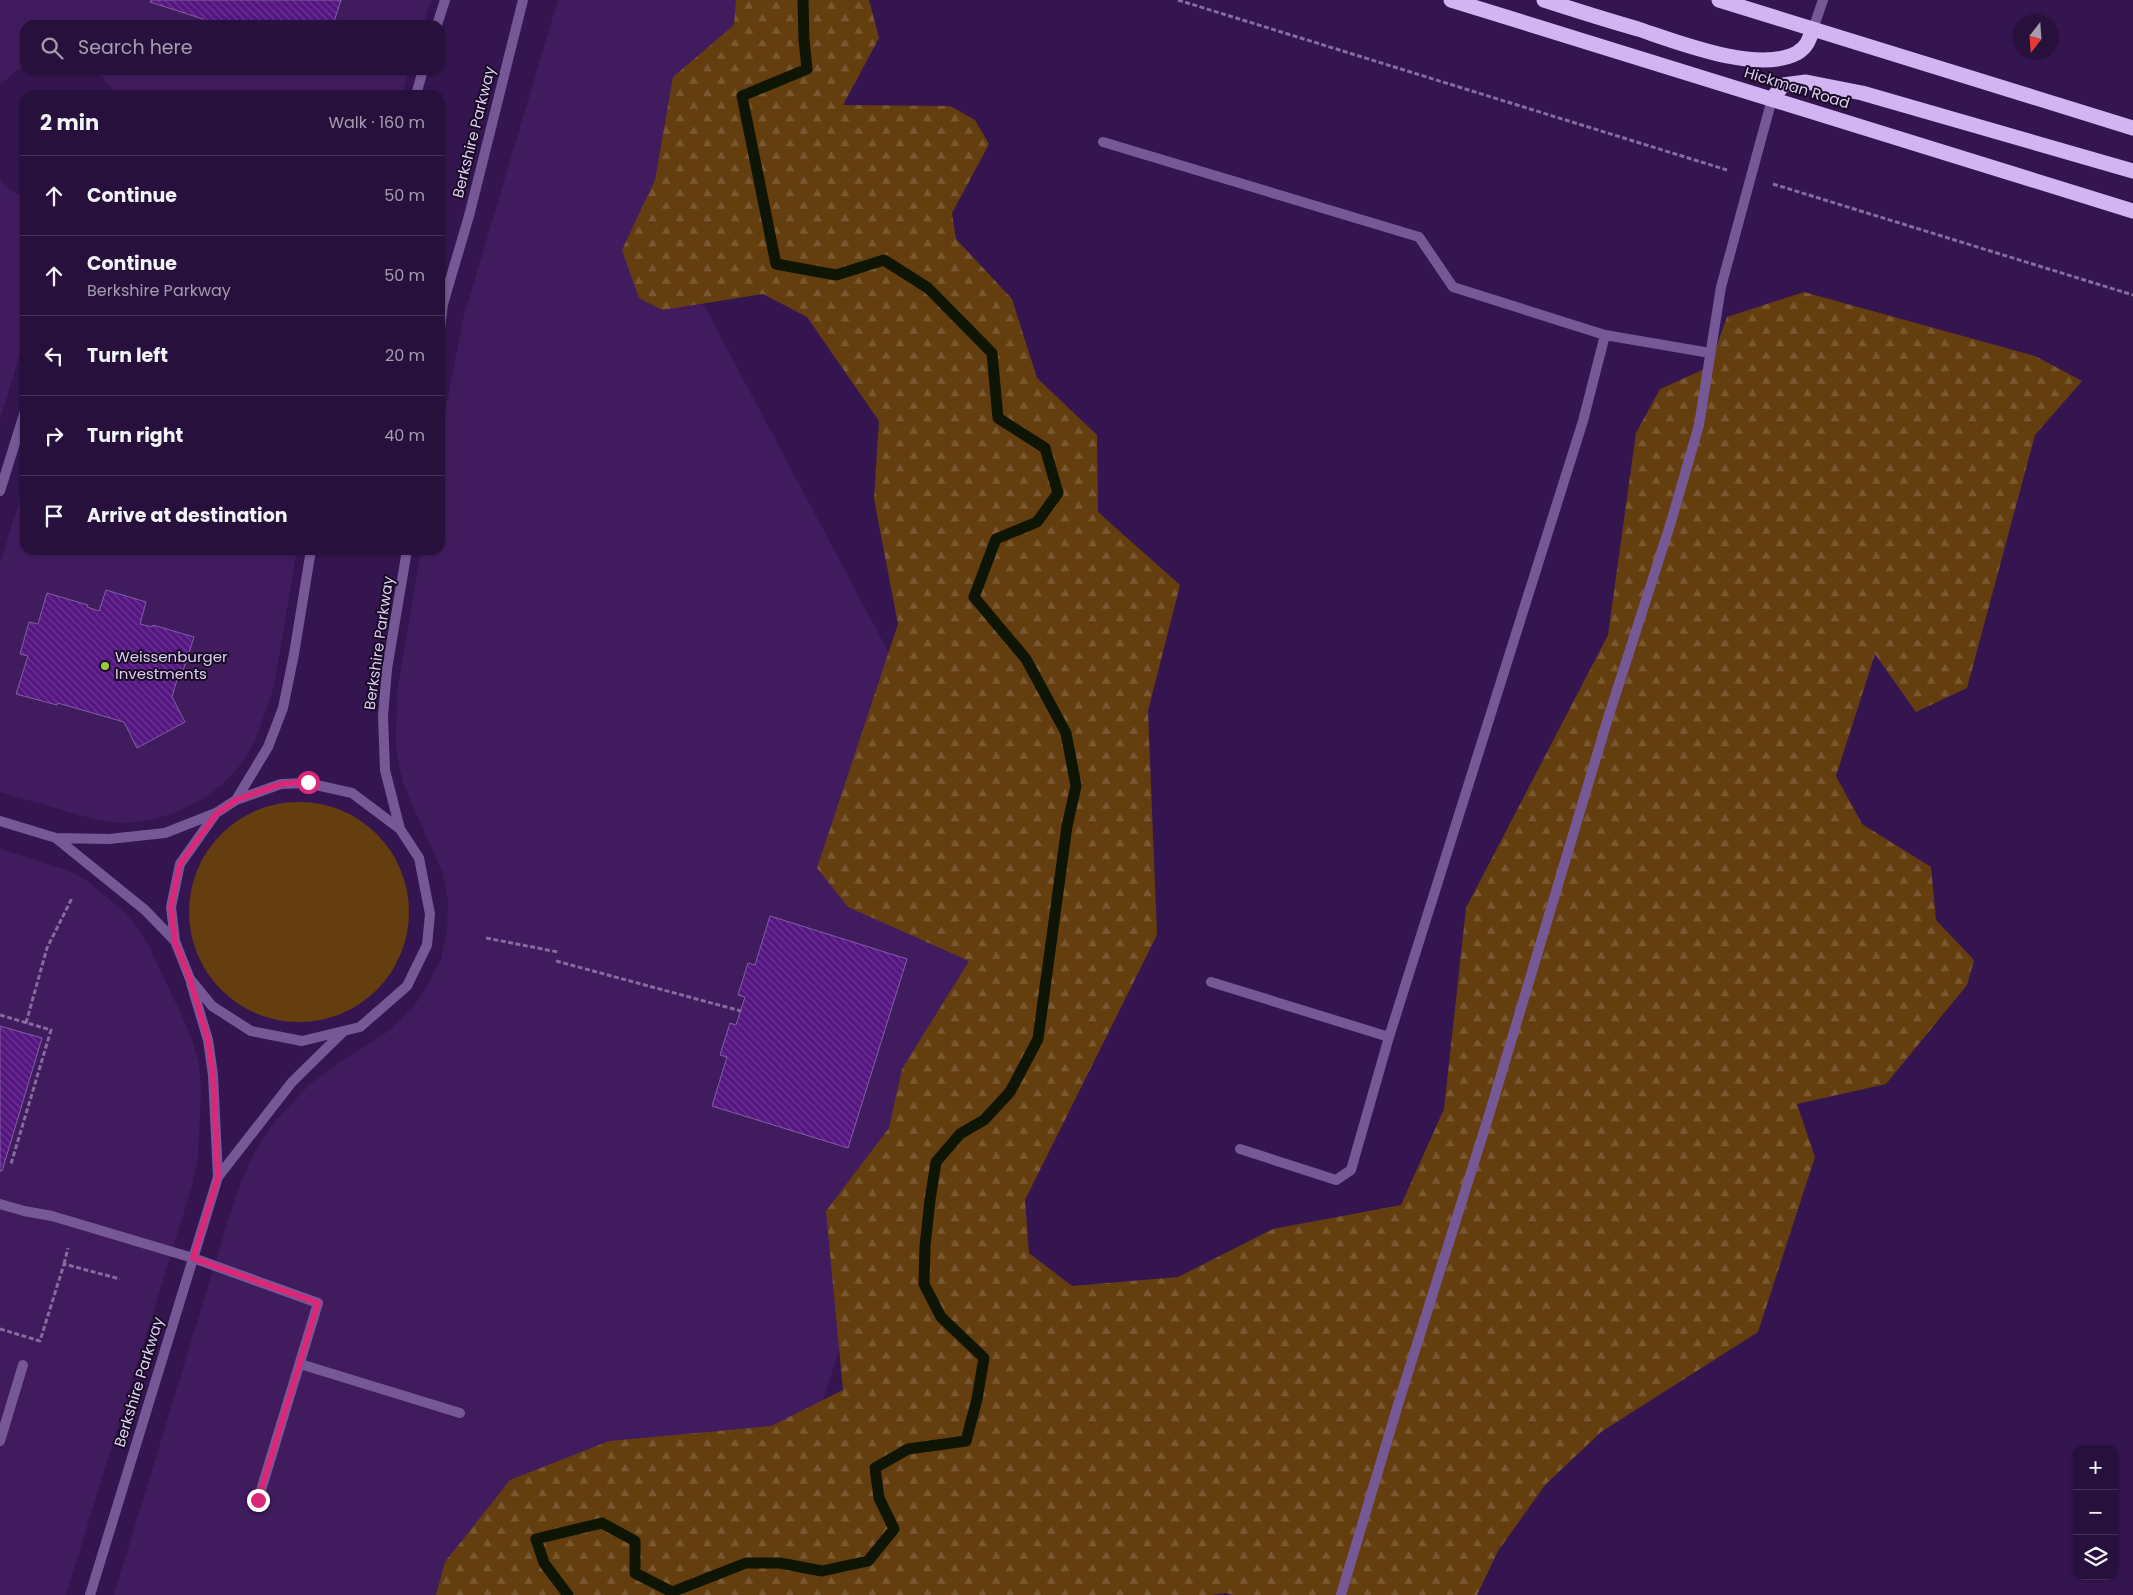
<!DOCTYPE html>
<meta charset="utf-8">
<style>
body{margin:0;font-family:Poppins,sans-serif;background:#301943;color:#f1f3f6}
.controls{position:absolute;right:15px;bottom:15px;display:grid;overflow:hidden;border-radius:10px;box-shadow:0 1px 4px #0004}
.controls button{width:45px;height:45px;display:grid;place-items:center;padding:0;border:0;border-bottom:1px solid #443056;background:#28103c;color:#f1f3f6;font:25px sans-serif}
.compass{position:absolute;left:2013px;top:15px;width:45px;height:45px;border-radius:50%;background:#28103c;box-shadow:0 1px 4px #0004;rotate:197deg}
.stop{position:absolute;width:15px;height:15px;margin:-11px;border:4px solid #db2777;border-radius:50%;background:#fff}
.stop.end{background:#db2777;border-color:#fff;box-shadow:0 1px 5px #0008}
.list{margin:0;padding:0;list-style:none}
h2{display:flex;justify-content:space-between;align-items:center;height:65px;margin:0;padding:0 20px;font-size:21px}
h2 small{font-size:16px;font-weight:400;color:#a59daf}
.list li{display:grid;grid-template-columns:32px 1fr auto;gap:15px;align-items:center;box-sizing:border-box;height:80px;padding:0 20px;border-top:1px solid #443056}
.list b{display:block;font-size:19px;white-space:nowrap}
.list p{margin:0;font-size:16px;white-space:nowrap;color:#a59daf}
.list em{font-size:16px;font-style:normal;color:#a59daf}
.icon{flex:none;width:28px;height:28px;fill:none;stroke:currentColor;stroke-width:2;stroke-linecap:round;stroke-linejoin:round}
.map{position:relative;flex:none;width:2133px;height:1595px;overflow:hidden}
.search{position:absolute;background:#28103c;box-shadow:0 1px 4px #0004;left:20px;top:20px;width:425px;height:55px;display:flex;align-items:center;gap:12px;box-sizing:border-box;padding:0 18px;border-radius:15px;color:#a59daf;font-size:19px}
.panel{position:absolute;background:#28103c;box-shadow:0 1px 4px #0004;left:20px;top:90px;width:425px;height:465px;border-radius:15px}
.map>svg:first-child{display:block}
.built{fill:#401c5e}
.forest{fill:url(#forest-firs)}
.garden{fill:#643e0f}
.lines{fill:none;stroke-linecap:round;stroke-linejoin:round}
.stream{stroke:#0f1505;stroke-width:11}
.building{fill:url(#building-back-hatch);stroke:#8060a1}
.path{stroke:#856c9d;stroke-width:3;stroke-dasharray:5 2.5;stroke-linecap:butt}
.lane{stroke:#775897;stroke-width:10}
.street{stroke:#775897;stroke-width:10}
.highway{stroke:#d1b4f1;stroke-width:15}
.route{stroke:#db2777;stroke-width:6}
.poi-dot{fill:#9bcb33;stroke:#170a23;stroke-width:2}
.labels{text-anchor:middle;stroke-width:4;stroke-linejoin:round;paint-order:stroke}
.street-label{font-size:15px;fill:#dfcef3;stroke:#170a23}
.poi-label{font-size:15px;fill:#dfcef3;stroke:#170a23;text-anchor:start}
</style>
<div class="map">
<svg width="2133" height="1595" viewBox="0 0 2133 1595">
<defs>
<pattern id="forest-firs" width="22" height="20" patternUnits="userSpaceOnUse" patternTransform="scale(1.25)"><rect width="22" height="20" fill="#643e0f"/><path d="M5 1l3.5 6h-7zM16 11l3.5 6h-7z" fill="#7a5932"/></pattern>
<pattern id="building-back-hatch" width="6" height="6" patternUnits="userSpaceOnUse" patternTransform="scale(1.25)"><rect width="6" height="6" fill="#551682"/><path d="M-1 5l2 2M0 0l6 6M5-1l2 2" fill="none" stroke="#6d3794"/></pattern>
</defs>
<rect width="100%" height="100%" fill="#351550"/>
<path class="built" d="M0,0h431l-8,25h-398v41l-8,4 -17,15z
M558,0h191l-76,247 328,617 -243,731h-644l117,-384 10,-29 12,-27 16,-26 20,-23 21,-22 24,-18 56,-36 22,-21 16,-24 13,-26 6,-28 1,-29 -5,-28 -40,-91 -4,-18 -3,-20 1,-52 24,-143h19v-111l23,-120z
M90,70h319l-7,25h-285l-14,-17z
M0,180l11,10 14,8v139l-25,82z
M25,483v67h272l-23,136 -18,53 -13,23 -19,21 -22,16 -25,13 -26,8 -28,3 -26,-3 -97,-28v-228z
M0,849l69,22 20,11 35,30 15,17 11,20 31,65 11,25 7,25 2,25 -3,68 -6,29 -126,409h-66z"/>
<path class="forest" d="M736,0h133l10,38 -36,67 107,1 25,14 14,24 -37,69 4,26 56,60 25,79 60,57 1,77 82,73 -32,126 9,224 -132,265 4,53 43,33 106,-9 95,-48 128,-24 43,-96 22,-201 142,-273 28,-202 24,-44 49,-22 18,-50 77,-25 231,64 47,25 -47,54 -68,253 -51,24 -41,-58 -39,122 26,48 69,43 5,53 38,40 -7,25 -81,99 -89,20 18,53 -57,175 -157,100 -56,53 -47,66 -21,44h-243l-8,-2 -15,2h-775l9,-33 65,-82 99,-39 162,-15 72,-36 -17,-179 63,-83 13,-59 67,-108 -121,-54 -31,-39 81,-244 -24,-125 5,-78 -72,-104 -44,-23 -101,16 -23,-12 -17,-48 33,-70 18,-103 61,-52z"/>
<path class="garden" d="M189 912a110 110 0 1 1 220 0a110 110 0 1 1-220 0Z"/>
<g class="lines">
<path class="stream" d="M568,1595l-24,-32 -8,-24 66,-16 33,18v32l37,19 74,-29h34l42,8 46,-10 26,-32 -15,-31 -4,-30 33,-19 58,-8 11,-42 7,-41 -43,-41 -17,-33 1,-38 5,-46 6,-38 24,-28 24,-14 26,-28 28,-53 29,-213 9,-40 -10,-53 -40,-74 -52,-62 22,-58 41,-17 21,-29 -13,-45 -47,-30 -6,-65 -64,-65 -44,-28 -48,15 -60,-11 -34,-168 65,-27 -3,-29 -1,-40"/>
</g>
<path class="building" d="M151,0h190l-8,25h-132l2,-6 -53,-17z
M106,590l40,12 -6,22 12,3 1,-2 41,12 -13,40 -3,-1 -6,21 13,25 -48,26 -13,-26 -66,-19 -1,2 -41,-11 12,-38 -8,-2 9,-32 9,2 9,-31 41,12 -1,2 12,4z
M770,916l137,43 -59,189 -136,-42 15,-49 -7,-2 10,-32 6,2 9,-28 -7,-2 10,-32 7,2z
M0,1026l42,12 -40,133h-2z"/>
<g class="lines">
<path class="path" d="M1178,0l549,170
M1773,184l360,111
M486,938l72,14
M556,961l185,50
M0,1015l51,15 -40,134
M26,1023l21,-75 25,-50
M64,1264l4,-16
M0,1329l40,12 24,-77 56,15"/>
<path class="lane" d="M1103,142l316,95 34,50 152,48 105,18
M0,491l25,-80
M1211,982l178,55 194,-616 22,-86
M1240,1149l96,31 15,-10 38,-133
M0,1204l24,7 28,5 141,42 125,45 -60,197
M300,1364l160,49
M0,1441l23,-76
M1341,1595l59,-197 89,-283 119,-397 63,-196 28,-97 22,-138 51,-188"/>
<path class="street" d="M437,25l8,-25
M1813,29l10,-29
M416,95l7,-25
M440,329l3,-25 26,-88 54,-216
M236,800l32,-53 15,-39 11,-54 17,-104
M0,821l56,17 53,1 56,-6 51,-20
M400,829l-48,-36 -45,-10 -26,1 -45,16 -20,13 -36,51 -9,43 4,34 15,38 22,27 39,25 51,10 58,-14 47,-41 20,-41 3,-31 -11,-56 -19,-29 -15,-59 -2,-54 4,-47 20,-119
M56,838l89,72 30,31
M218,1177l74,-95 52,-51
M90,1595l128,-418 -5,-102 -5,-35 -17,-57"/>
<path class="highway" d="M1451,0l682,211
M1544,0c31,10 63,20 94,29 39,13 120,45 159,24 10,-6 12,-13 16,-24
M1719,0l414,128
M1772,99l11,-14 23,-3 56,11 271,78"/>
</g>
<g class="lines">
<path class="route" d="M258,1500l60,-197 -125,-45 25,-81 -5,-102 -5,-35 -18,-61 -15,-37 -4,-35 9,-43 36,-50 20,-14 45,-16 27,-2"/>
</g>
<circle class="poi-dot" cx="105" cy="666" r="5"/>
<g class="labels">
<g class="street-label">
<text transform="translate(1797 88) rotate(17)" y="5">Hickman Road</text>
<text transform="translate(474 132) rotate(-76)" y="5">Berkshire Parkway</text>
<text transform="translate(379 643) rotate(-82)" y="5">Berkshire Parkway</text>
<text transform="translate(139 1382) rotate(-73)" y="5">Berkshire Parkway</text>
</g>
<g class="poi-label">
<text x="115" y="662">Weissenburger<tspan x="115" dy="17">Investments</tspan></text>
</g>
</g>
</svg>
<div class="controls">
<button>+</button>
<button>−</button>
<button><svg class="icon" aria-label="layers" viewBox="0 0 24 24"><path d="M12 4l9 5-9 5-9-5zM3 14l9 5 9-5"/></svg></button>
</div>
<svg class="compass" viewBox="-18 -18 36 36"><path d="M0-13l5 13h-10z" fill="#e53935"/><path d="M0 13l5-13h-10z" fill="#a59daf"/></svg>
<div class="stop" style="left:308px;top:782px"></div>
<div class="stop end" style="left:258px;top:1500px"></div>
<div class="search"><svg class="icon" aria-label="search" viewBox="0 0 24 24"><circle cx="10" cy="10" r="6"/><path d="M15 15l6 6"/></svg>Search here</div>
<section class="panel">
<h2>2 min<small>Walk · 160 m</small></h2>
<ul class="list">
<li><svg class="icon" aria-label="ahead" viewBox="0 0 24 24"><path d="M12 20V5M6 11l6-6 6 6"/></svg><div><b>Continue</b></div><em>50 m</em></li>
<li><svg class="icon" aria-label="ahead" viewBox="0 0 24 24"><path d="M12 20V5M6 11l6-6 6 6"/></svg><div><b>Continue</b><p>Berkshire Parkway</p></div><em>50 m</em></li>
<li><svg class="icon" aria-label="left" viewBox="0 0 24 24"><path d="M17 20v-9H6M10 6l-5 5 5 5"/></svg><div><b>Turn left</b></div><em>20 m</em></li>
<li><svg class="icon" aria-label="right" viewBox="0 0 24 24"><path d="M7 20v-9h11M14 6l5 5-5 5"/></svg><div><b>Turn right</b></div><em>40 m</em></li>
<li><svg class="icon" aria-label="arrive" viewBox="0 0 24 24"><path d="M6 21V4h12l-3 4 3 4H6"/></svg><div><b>Arrive at destination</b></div></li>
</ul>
</section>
</div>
